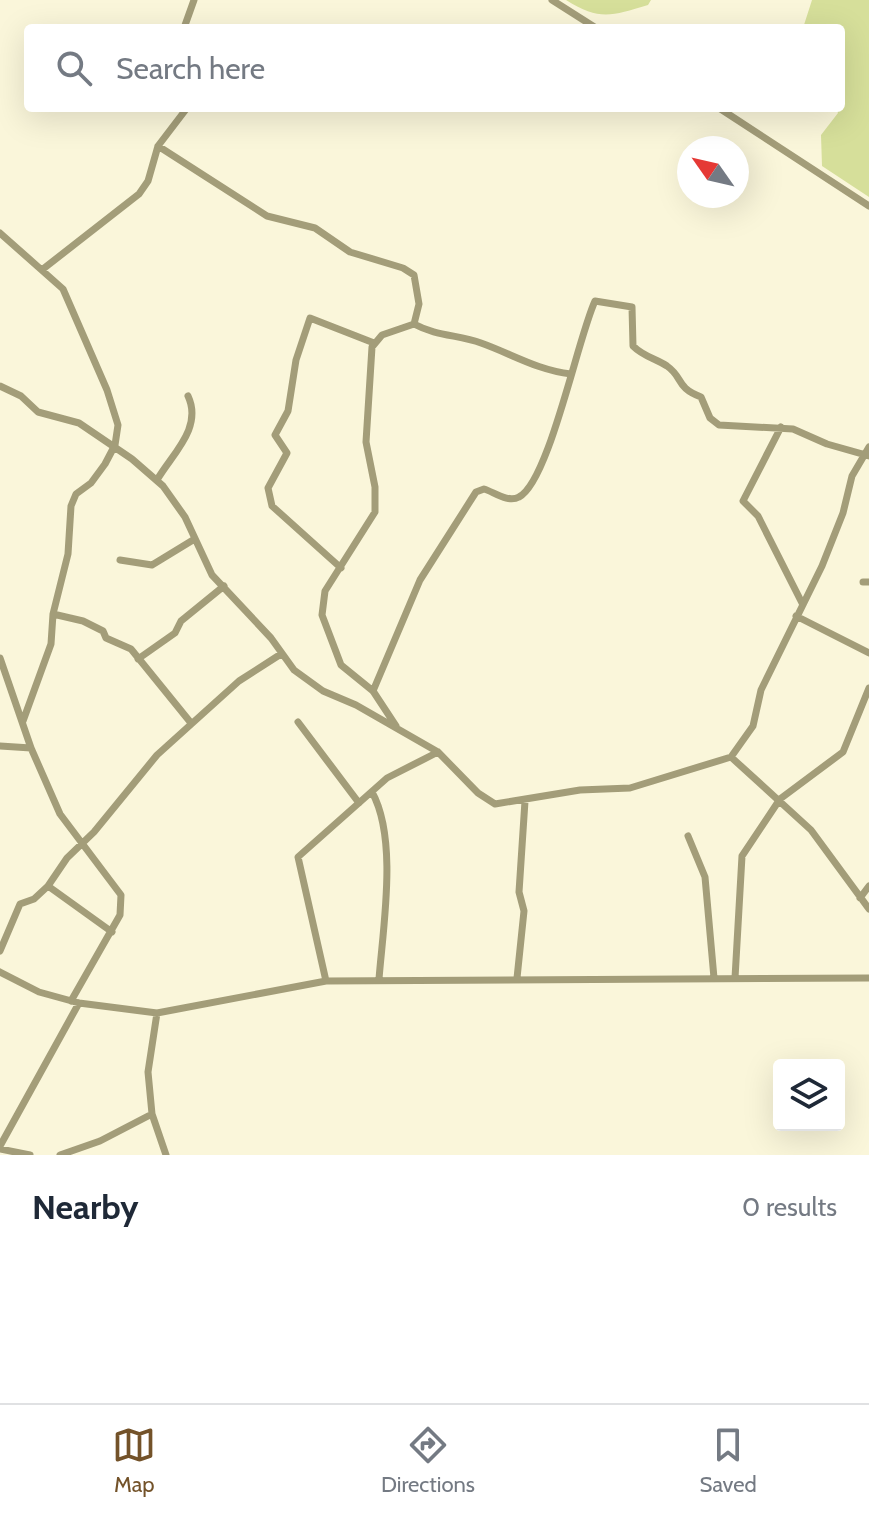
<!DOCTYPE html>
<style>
body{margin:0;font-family:Cabin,sans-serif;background:#f6f6f7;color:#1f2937}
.controls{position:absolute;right:24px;bottom:24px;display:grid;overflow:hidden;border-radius:8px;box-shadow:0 8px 32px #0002}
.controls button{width:72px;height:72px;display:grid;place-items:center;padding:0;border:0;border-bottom:2px solid #e0e1e3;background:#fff;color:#1f2937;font:40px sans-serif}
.compass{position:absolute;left:677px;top:136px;width:72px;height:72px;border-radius:50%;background:#fff;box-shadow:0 8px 32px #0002;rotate:304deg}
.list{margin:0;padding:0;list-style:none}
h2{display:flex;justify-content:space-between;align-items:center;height:104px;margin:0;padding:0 32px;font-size:34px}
h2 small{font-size:26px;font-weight:400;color:#747a83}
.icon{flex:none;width:44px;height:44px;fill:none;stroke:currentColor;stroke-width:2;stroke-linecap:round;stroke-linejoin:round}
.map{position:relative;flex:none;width:869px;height:1155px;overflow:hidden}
.search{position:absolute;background:#fff;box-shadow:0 8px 32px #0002;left:24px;right:24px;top:24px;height:88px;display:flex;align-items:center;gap:20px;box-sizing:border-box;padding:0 28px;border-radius:8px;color:#747a83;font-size:30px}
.sheet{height:248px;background:#fff}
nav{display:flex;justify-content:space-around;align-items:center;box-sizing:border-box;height:112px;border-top:2px solid #e0e1e3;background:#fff;font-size:22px;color:#747a83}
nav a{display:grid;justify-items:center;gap:4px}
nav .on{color:#735229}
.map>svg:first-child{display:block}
.green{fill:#d6df9a}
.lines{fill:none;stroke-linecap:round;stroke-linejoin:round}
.minor{stroke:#a39d79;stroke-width:7}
</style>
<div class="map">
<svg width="869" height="1155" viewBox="0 0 869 1155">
<rect width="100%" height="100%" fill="#faf6da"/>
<path class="green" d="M566,0h85l-3,5c-37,11 -48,16 -82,-5z
M812,0h57v197l-47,-31 -1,-31 17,-22 -2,-5h5v-80h-38z"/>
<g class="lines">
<path class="minor" d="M552,0l44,28
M184,28l10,-28
M719,108l150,98
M158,146l109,70 48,12 35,24 53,16 11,7 5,29 -5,20 -32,11 -10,12 -6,95 9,45v25l-50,79 -3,24 19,50 32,26 23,35
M0,233l63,56 44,101 11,35 -3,20 -10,19 -14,19 -15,11 -5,12 -3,48 -15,60 -2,30 -28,77
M43,269l96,-75 9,-13 10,-35 29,-38
M414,324c22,12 45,11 67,19 31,11 56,27 90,31
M0,386l21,10 17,16 41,11 53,36 31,27 22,31 27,58 59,63 23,32 29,21 33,14 82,47 40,41 17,11 85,-14 50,-2 101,-31 22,-31 8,-36 61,-124 21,-53 9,-37 17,-29
M781,427l-38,74 15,15 44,87
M157,480c15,-26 46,-52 31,-84
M120,560l32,5 41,-25
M341,568l-69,-62 -4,-18 19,-35 -12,-18 13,-24 8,-51 14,-42 64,25
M863,582h6
M53,614l30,7 20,10 3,7 25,11 60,74
M796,616l73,37
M0,658l31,90 29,66 61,81 -1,20 -49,86
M138,659l37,-26 6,-12 43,-35
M373,691l47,-111 56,-88 8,-3c10,3 24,14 35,8 30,-15 59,-160 76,-196l37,6 1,39c11,11 22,12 34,20 17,12 8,21 34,31l9,21 9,7 74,4 34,15 42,12
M298,722l61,81
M0,746l31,2
M731,757l80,73 58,79
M372,792c26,47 11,135 7,187
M688,836l17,41 9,101
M48,886l64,46
M860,898l9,-12
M0,951l20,-47 14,-5 14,-13 19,-28 27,-26 63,-77 82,-74 42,-27
M0,972l39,20 40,11 78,10 169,-32 543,-3
M517,978l7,-67 -5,-19 6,-91
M735,978l7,-122 38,-57 63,-47 26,-64
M326,981l-28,-124 89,-79 51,-26
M157,1013l-9,59 4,42 14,41
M0,1146l79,-143
M0,1149l30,6
M60,1155l40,-14 52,-27"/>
</g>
</svg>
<div class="controls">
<button><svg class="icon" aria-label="layers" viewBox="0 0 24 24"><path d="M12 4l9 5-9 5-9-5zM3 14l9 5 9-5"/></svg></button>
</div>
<svg class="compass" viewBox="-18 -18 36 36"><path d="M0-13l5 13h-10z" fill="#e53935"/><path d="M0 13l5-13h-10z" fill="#747a83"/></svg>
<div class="search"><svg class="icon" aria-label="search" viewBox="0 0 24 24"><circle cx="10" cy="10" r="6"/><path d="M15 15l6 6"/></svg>Search here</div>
</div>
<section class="sheet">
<h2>Nearby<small>0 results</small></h2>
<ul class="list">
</ul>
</section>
<nav>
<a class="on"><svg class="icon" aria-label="map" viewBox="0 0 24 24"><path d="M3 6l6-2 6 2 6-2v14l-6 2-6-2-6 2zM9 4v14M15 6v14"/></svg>Map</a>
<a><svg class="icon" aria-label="directions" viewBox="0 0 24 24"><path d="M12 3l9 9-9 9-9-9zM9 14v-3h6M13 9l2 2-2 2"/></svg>Directions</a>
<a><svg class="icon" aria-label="saved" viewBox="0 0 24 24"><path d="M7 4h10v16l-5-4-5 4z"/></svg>Saved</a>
</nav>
